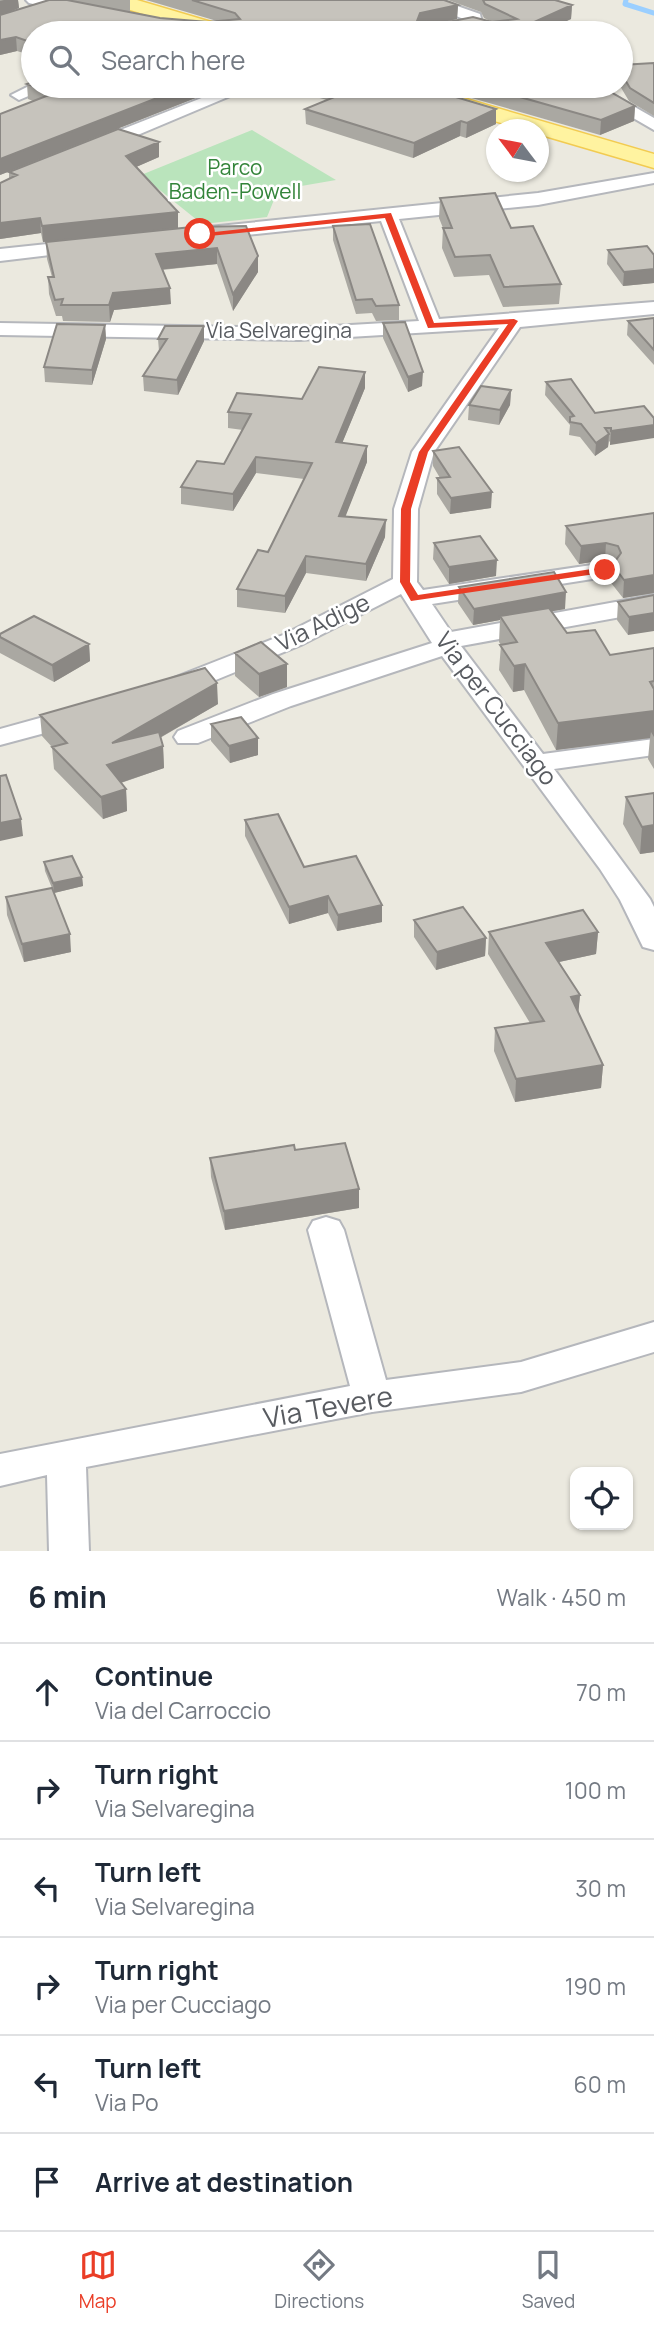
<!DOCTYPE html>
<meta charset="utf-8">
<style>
body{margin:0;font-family:Manrope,sans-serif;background:#f6f6f7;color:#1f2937}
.controls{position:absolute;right:21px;bottom:21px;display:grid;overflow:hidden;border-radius:14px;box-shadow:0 2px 5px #0004}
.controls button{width:63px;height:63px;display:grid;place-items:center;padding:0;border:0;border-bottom:2px solid #e0e1e3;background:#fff;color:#1f2937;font:35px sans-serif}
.compass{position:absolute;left:486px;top:119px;width:63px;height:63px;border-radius:50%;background:#fff;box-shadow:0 2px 5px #0004;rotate:302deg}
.stop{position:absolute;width:21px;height:21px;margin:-16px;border:5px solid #ea3d26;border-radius:50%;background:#fff}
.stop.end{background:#ea3d26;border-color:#fff;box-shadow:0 2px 7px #0008}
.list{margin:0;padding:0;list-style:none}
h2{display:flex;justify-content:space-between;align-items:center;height:91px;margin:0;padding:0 28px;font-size:30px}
h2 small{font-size:23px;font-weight:400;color:#747a83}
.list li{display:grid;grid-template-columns:46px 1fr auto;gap:21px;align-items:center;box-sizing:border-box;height:98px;padding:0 28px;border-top:2px solid #e0e1e3}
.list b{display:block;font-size:26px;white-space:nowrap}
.list p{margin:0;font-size:23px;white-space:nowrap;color:#747a83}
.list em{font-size:23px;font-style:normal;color:#747a83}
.icon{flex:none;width:38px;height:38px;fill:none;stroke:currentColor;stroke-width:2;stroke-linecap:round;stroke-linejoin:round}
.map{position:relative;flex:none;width:654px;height:1551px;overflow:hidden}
.search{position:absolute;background:#fff;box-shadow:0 2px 5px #0004;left:21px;right:21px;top:21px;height:77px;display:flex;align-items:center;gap:18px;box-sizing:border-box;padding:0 24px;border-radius:38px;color:#747a83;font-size:26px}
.sheet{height:679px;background:#fff}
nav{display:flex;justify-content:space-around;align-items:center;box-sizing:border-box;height:98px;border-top:2px solid #e0e1e3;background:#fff;font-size:19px;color:#747a83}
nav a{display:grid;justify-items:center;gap:4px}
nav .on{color:#ea3d26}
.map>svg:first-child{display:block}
.green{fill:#bae4bc}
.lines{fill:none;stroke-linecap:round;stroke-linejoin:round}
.stream{stroke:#9bcfff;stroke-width:5}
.minor-casing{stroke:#b5b7bc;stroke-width:4}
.major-casing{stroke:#f2cb51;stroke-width:3}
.minor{fill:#fff;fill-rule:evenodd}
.major{fill:#fff3a0;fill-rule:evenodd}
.wall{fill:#aaa8a2}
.shaded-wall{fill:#8b8884}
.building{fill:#c6c3bc;stroke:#8b8884;stroke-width:2}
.route{fill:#ea3d26}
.labels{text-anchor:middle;stroke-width:5;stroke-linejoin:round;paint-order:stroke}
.far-park-label{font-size:21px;fill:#33843a;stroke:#fff}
.far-street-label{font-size:21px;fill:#585b60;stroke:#fff}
.street-label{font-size:24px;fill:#585b60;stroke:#fff}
.near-street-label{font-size:28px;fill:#585b60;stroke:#fff}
</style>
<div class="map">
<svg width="654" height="1551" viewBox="0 0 654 1551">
<rect width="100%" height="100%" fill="#ebe9df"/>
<path class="green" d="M252,130l84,50 -58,10 -11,27 -65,7 -61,-49z"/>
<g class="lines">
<path class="stream" d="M626,0l-1,4 29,9"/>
<g class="minor-casing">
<path id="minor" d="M26,0h29l29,7 3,3 -8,5 -50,-12z
M417,0h23l40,14 2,9 -2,3h-12l-2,-6z
M33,84l19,2 -33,14 -8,-5z
M232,86h22l-152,64h-12l-3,-4 3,-4z
M578,86h20l56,32v12z
M654,173v10l-116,22 -139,14 40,100 215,-17v12l-134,13 -86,125 -16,57 -1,73 6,8 182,-27 9,2 3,5 -3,5 -9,2 -173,27 19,28 203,-37v16l-193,35 82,108 111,-15v16l-100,14 96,130 4,8v43l-11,-3 -23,-47 -20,-31 -158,-213 -151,50 -93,37h-20l-4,-6 4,-6 95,-37 159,-51 -31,-49 -100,51 -117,48h-18l-4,-6 4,-6 117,-46 110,-56 1,-70 18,-57 87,-124 -200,12 -299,-5v-12l299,5 120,-7 -38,-100 -172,18 -10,-6 10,-6 329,-34z
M85,240l10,6 -3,4 -92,11v-12z
M76,708l10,2 4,6 -4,6 -86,23v-16z
M326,1217l13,4 5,9 42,150 135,-18 133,-40v30l-133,40 -149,20 -286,55 3,84h-40l-2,-76 -47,11v-32l350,-68 -42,-156 5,-9z"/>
</g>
<g class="major-casing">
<path id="major" d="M107,0h30l98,29 3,4h-30l-98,-29z
M390,86h32l232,68v14l-116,-34v-4h-14l-131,-40z"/>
</g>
<use href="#minor" class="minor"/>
<use href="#major" class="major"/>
</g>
<path class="wall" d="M0,0h18l1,8 -15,6 45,-14h81v12l30,6 48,4 9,-1 -71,-21h298l14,5 -1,14 -10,3 26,-5 19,5 -8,-4 -3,-6 -33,-12h107l17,5 -1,14 -30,14h-508v23l-16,-5 -17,4z
M654,63v53l-25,-15 -9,-15 1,-21z
M27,84l6,2h193l-226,89 33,-74 -5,-2z
M275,86h144l77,38 -30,14 -6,-2 -47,22 -107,-34 -1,-15 22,-9z
M430,86h159l46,20 -1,15 -34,14z
M159,142v15l-23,10 42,45v16l-135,14 -2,-9 -41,6v-56l9,-4v-7z
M440,198l71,30 50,56 -2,20 -56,3 -14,-32 -35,2 -12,-29 1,-20 -4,-10z
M333,226l66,79v15l-23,1 -4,-8 -16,1 -23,-74z
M192,227l66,45 -25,39 -16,-47 -55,6 9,34 -57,6 -4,12 -47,-1 -1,-5h-6l-7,-22 -1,-17h4l-5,-18 -1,-17z
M608,250l46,5v28l-31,3 -16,-22z
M654,318v47l-27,-30 1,-14z
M383,323l39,63 -14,6 -25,-54z
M105,325l1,14 -14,46 -47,-3 -1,-15z
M158,339l46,2 -26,54 -34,-4 -1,-15 16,-25z
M546,382l49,31 49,-7 -34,39v-3l-1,-1 -1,6 -13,9 -15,-19 -11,-2 1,-10 -25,-30z
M365,388l-23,55 25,3v16l-22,54 40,21 -19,44 -60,-8 -21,40 -48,-6v-18l31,-37 36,-73 -48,-6 -23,38 -52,-7v-17l43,-23 19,-34 -15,-2v-16z
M511,390l-1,15 -11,20 -31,-5 1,-15z
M433,451l58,57 -41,6 -13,-20v-16h3l-7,-12z
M654,513v80l-31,5 -15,-19 2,-17 -5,-2 -26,4 -14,-20 1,-18z
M434,543l62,33 -47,8 -16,-25z
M459,587l106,22 -13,2 15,22 43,22 44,-7v121l-6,-10 2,-21 -94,12 -32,-60 -11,2 -14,-22 2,-25 -2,-3 1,-22 -27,5 -15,-22z
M654,595l-26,40 -11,-15 1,-18z
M0,634l89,10 1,17 -36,21 -54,-29z
M235,653l52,11v23l-28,10 -24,-21z
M218,704l-58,34 3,8 1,22 -43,15 5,6 1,22 -24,8 -49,-50 -2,-22 -10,-11 -2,-21z
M211,724l47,14v17l-28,8 -19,-22z
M654,793v59l-14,2 -17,-30 3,-27z
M245,820l59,47 78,38v17l-45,9 -9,-18 -39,11 -44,-88z
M44,862l38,15 1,9 -29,7 -9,-22z
M6,897l65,55 -47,10 -17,-47z
M414,920l72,18 -1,18 -49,14 -22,-33z
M489,932h109l-2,22 -37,8 21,33 -2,17 25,53 -2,23 -86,14 -21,-51 1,-23 35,-5 -42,-69z
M295,1150l64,39v19l-134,22 -14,-53 -1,-19z"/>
<path class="shaded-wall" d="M4,0h14l1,8 -19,8v-15z
M458,5l-1,14 -38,8 -2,-6 3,-8z
M572,5l-1,14 -30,14h-31z
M16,37l1,14 -17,4v-15z
M188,86h38l-226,89v-16z
M635,106l-1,15 -34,14 1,-15z
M496,109v15l-30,14 1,-15z
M461,121l-1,15 -47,22 1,-15z
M159,142v15l-32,14 -1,-15z
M178,212v16l-135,14 -1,-16z
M40,218l1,15 -41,6v-16z
M217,248v16l-61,6v-16z
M258,256v16l-25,39v-17z
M654,269v14l-31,3 1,-14z
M170,288l1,16 -57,6 -4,12 -1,-17 4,-12z
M105,325l1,14 -14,46v-15z
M204,326v15l-26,54 -1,-15z
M365,372v16l-29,70v-16z
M423,372l-1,14 -14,6v-15z
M511,390l-1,15 -11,20 1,-15z
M654,425v13l-44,7 1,-14z
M609,434l-1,13 -13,9 1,-13z
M367,446v16l-28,71v-17z
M256,457v16l-23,38v-17z
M492,492l-1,16 -41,6 1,-16z
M386,520l-1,17 -19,44v-17z
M606,543l-1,17 -26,4 2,-18z
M306,556v17l-21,40v-17z
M497,560l-1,16 -47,8v-17z
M654,575v18l-31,5 1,-18z
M566,592l-1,17 -62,11 -3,-4v4l-27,5 1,-16z
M654,613v18l-26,4 1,-18z
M89,644l1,17 -36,21 -2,-17z
M287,664v23l-28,10v-23z
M525,664l-1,26 -11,2 1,-26z
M217,683l1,21 -97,56 42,-14 1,22 -56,19 -1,-22 5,-22z
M654,711v26l-3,-5 -1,6 -94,12 2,-27z
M258,738v17l-28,8 -1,-17z
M126,789l1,22 -24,8 -2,-22z
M21,819l2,17 -23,5v-18z
M654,825v27l-14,2 2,-27z
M82,877l1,9 -29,7 -1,-10z
M328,896v17l-39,11v-17z
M382,905v17l-45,9 1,-16z
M598,932l-2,22 -51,11 1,-22z
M70,934l1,18 -47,10 -2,-18z
M486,938l-1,18 -49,14 1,-18z
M580,995l-2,22 -7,-20z
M603,1065l-2,23 -86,14 1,-23z
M359,1189v19l-134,22 -1,-19z"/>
<path class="building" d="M49,0h18l93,18 48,4 32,-3 -5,-6 -43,-13h252l14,5 -38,8 -3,8 31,1 25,-5 19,5 25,-3 -32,-15 -2,-4h72l17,5 -62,28h-477v10l-17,-6 -16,3v-25z
M654,63v40l-24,-15 -9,-15v-8z
M33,82v4h155l-188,73v-45l54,-21 -27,-9z
M328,86h91l77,23 -29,14 -6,-2 -47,22 -109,-34 44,-18z
M481,86h108l18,4 28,16 -34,14z
M118,129l41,13 -33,14 52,56 -136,14 -2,-8 -40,5v-40l17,-8 -8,-3z
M495,193l16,35 22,-2 28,58 -57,3 -14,-32 -35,2 -12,-29h9l-12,-30z
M370,224l29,81 -23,1 -4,-7 -16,1 -23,-74z
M246,226l12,30 -25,38 -16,-46 -61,6 14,34 -57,5 -4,12h-48l2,-6 -8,1 -7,-23h6l-8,-35 146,-15z
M647,246l7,9v14l-30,3 -16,-22z
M654,318v32l-26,-29z
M405,322l18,50 -15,5 -25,-54z
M57,324l48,1 -13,45 -48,-3z
M165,326h39l-27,54 -34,-4 24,-37h-9z
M319,367l46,5 -29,70 31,4 -28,70 47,4 -20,44 -60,-8 -21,40 -48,-7 21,-39 10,2 44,-89 -56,-6 -23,37 -52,-7 16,-26 27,3 27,-50 -23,-2 9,-19 65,6z
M571,379l24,34 49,-7 10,12v7l-43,6v-3h-6l4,6 -13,9 -15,-19 -11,-2v-5l4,-1 -28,-34z
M481,386l30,4 -11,20 -31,-5z
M459,447l33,45 -41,6 -14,-20 13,-1 -17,-26z
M654,513v62l-30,5 -14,-19 6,-1 5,-7 -3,-7 -12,-3 -25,3 -15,-20z
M480,536l17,24 -48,7 -15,-24z
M554,572l12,20 -92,17 -15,-22z
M654,595v18l-25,4 -11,-15z
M549,608l18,25 28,-3 15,25 44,-7v33l-4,1 4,7v22l-96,12 -33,-59 -11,2 -14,-21 17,-3 -17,-26z
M34,616l55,28 -37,21 -52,-28v-3z
M261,642l26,22 -28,10 -24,-21z
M205,668l12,15 -105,60 47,-11 4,14 -56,19 19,24 -25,8 -49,-50 15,-4 -27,-28z
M241,717l17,21 -29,8 -18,-22z
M6,775l15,44 -21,4v-47z
M654,793v32l-12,2 -16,-30z
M278,814l26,53 52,-11 26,49 -44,10 -10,-19 -39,11 -44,-87z
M72,856l10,21 -29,6 -9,-21z
M52,888l18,46 -48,10 -16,-47z
M463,907l23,31 -49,14 -23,-32z
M583,910l15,22 -52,11 34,52 -9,2 32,68 -87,14 -21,-51 49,-7 -55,-89z
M345,1143l14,46 -135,22 -14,-53 84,-13 1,5z"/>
<path class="route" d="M391,213l43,110 80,-4 4,2 -90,131 -17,57 -1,73 8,13 187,-28 4,5 -198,29 -11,-19 1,-73 18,-57 89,-128 -80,4 -43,-110 -185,19 -4,-3z"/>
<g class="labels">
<g class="far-park-label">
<text x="235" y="175">Parco<tspan x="235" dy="24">Baden-Powell</tspan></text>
</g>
<g class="far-street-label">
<text x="279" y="338">Via Selvaregina</text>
</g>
<g class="street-label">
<text transform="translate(323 623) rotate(-26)" y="8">Via Adige</text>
<text transform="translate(496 709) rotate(53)" y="8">Via per Cucciago</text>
</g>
<g class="near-street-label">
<text transform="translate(328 1407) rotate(-10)" y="10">Via Tevere</text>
</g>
</g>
</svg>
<div class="controls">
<button><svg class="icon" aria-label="locate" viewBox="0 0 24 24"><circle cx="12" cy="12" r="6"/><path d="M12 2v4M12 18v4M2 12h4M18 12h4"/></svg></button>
</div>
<svg class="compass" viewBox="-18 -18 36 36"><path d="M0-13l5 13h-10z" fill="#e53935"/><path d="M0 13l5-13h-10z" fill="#747a83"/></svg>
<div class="stop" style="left:200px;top:234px"></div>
<div class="stop end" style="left:605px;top:570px"></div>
<div class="search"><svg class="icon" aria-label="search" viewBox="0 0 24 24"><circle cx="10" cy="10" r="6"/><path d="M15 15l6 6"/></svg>Search here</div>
</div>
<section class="sheet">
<h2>6 min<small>Walk · 450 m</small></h2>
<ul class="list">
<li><svg class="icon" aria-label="ahead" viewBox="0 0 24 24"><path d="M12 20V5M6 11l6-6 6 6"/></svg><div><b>Continue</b><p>Via del Carroccio</p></div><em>70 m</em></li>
<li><svg class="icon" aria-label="right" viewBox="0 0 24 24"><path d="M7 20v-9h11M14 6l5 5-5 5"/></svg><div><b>Turn right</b><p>Via Selvaregina</p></div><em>100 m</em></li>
<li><svg class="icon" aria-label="left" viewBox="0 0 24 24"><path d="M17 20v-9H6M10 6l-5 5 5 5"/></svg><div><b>Turn left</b><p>Via Selvaregina</p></div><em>30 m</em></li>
<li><svg class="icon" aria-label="right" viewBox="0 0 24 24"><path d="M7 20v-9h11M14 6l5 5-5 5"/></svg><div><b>Turn right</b><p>Via per Cucciago</p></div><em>190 m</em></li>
<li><svg class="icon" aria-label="left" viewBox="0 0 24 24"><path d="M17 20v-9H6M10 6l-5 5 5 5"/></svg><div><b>Turn left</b><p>Via Po</p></div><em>60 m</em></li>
<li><svg class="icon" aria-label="arrive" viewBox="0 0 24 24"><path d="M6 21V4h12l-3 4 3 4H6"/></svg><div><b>Arrive at destination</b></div></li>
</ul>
</section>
<nav>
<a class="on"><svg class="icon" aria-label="map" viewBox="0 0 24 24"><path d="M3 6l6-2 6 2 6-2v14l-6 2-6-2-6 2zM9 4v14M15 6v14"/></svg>Map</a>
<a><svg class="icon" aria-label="directions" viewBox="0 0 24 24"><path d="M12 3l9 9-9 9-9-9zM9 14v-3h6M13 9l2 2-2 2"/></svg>Directions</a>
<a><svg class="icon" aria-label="saved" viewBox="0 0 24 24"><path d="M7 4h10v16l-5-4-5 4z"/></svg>Saved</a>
</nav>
